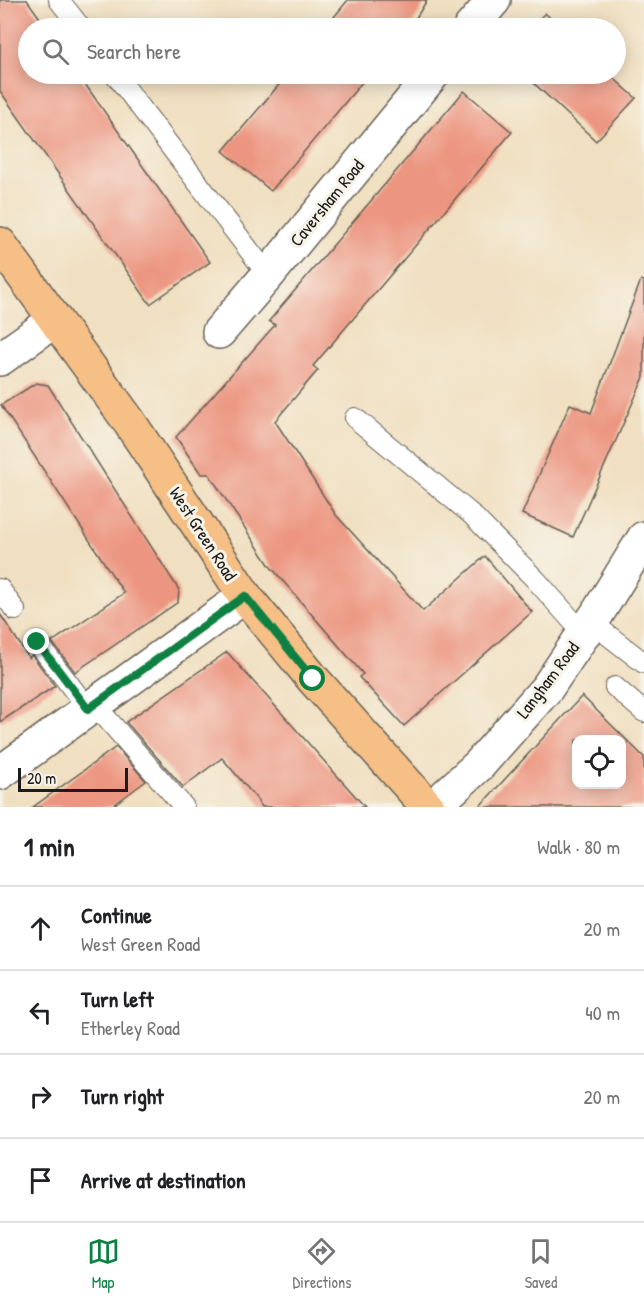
<!DOCTYPE html>
<meta charset="utf-8">
<style>
body{margin:0;font-family:"Patrick Hand",sans-serif;background:#f6f6f6;color:#202124}
.controls{position:absolute;right:18px;bottom:18px;display:grid;overflow:hidden;border-radius:12px;box-shadow:0 3px 15px #0003}
.controls button{width:54px;height:54px;display:grid;place-items:center;padding:0;border:0;border-bottom:2px solid #e0e0e0;background:#fff;color:#202124;font:30px sans-serif}
.scale{position:absolute;left:18px;bottom:15px;width:110px;box-sizing:border-box;padding-left:6px;border:3px solid #1c1c1c;border-top:0;font-size:16px;line-height:21px;white-space:nowrap;color:#1c1c1c;-webkit-text-stroke:4px #f7f3e8;paint-order:stroke}
.stop{position:absolute;width:18px;height:18px;margin:-14px;border:4px solid #0b8043;border-radius:50%;background:#fff}
.stop.end{background:#0b8043;border-color:#fff;box-shadow:0 2px 6px #0008}
.list{margin:0;padding:0;list-style:none}
h2{display:flex;justify-content:space-between;align-items:center;height:78px;margin:0;padding:0 24px;font-size:26px}
h2 small{font-size:20px;font-weight:400;color:#757577}
.list li{display:grid;grid-template-columns:39px 1fr auto;gap:18px;align-items:center;box-sizing:border-box;height:84px;padding:0 24px;border-top:2px solid #e0e0e0}
.list b{display:block;font-size:22px;white-space:nowrap}
.list p{margin:0;font-size:20px;white-space:nowrap;color:#757577}
.list em{font-size:20px;font-style:normal;color:#757577}
.icon{flex:none;width:33px;height:33px;fill:none;stroke:currentColor;stroke-width:2;stroke-linecap:round;stroke-linejoin:round}
.map{position:relative;flex:none;width:644px;height:807px;overflow:hidden}
.search{position:absolute;background:#fff;box-shadow:0 3px 15px #0003;left:18px;right:18px;top:18px;height:66px;display:flex;align-items:center;gap:15px;box-sizing:border-box;padding:0 21px;border-radius:33px;color:#757577;font-size:22px}
.sheet{height:414px;background:#fff}
nav{display:flex;justify-content:space-around;align-items:center;box-sizing:border-box;height:84px;border-top:2px solid #e0e0e0;background:#fff;font-size:16px;color:#757577}
nav a{display:grid;justify-items:center;gap:3px}
nav .on{color:#0b8043}
.map>svg:first-child{display:block}
.building{fill:#ec9681;fill-rule:evenodd}
.lines{fill:none;stroke-linecap:round;stroke-linejoin:round}
.lane-casing{stroke:#666055;stroke-width:22}
.street-casing{stroke:#666055;stroke-width:36}
.primary-casing{stroke:#666055;stroke-width:36}
.lane{stroke:#fff;stroke-width:20}
.street{stroke:#fff;stroke-width:33}
.primary{stroke:#f5bf86;stroke-width:33}
.route{stroke:#0b8043;stroke-width:8}
.labels{text-anchor:middle;stroke-width:6;stroke-linejoin:round;paint-order:stroke}
.street-label{font-size:18px;fill:#1c1c1c;stroke:#f7f3e8}
</style>
<div class="map">
<svg width="644" height="807" viewBox="0 0 644 807">
<rect width="100%" height="100%" fill="#f7f3e8"/>
<filter id="ink" filterUnits="userSpaceOnUse"><feTurbulence type="fractalNoise" baseFrequency=".0167" numOctaves="2"/><feDisplacementMap in="SourceGraphic" scale="12" xChannelSelector="R" yChannelSelector="G"/><feConvolveMatrix kernelMatrix="1 2 1 2 8 2 1 2 1" color-interpolation-filters="sRGB"/></filter>
<filter id="wash" filterUnits="userSpaceOnUse"><feTurbulence type="fractalNoise" baseFrequency=".008" numOctaves="4" result="noise"/><feDisplacementMap in="SourceGraphic" scale="24" xChannelSelector="R" yChannelSelector="G"/><feGaussianBlur stdDeviation="1.35" result="paint"/><feColorMatrix in="noise" values="0 0 0 0 0 0 0 0 0 0 0 0 0 0 0 0 0 1.4 0 .05"/><feComposite in="paint" operator="in"/></filter>
<g filter="url(#wash)">
<rect width="100%" height="100%" fill="#f0dfc0"/>
<g id="blocks">
<path class="building" d="M0,0h27l20,28h-19v46h50l132,188 -60,42 -150,-213z
M348,0h79l-17,28h-85z
M545,13l16,15h-31z
M288,74h81l-98,117 -48,-40z
M524,74h85l27,24 -40,43z
M464,91l48,41 -199,234 5,4 -43,51 61,94 87,96 62,-55 47,56 -128,114 -45,-49 4,-3 -93,-108 -61,-92h-8l-25,-37 99,-112 -6,-4z
M641,280l3,1v96l-71,160 -51,-23 48,-110 21,9z
M36,383l12,2 131,205 -1,12 -103,70 -23,-30 72,-49 -123,-188z
M0,614l29,44 3,-3 23,31 -55,36z
M227,652l138,155h-103l-6,-9 -34,-40 -39,29 -57,-65z
M582,696l62,61v50h-165zM576,740h45v44h-45z
M116,747l30,34 -35,26h-78z"/>
</g>
</g>
<g filter="url(#ink)">
<use href="#blocks" fill-opacity="0" stroke="#666055" stroke-width="1.5"/>
<g class="lines">
<g class="lane-casing">
<path id="lane" d="M59,0l22,28
M115,74l153,201
M355,418l116,96 65,66 47,53
M0,589l15,21
M591,622l53,41
M37,642l51,67
M615,687l29,25
M95,705l89,102"/>
</g>
<g class="street-casing">
<path id="street" d="M470,28l24,-28
M219,332l49,-57 165,-201
M0,359l55,-39
M0,773l245,-177
M433,807l46,-42 68,-77 50,-74 47,-76"/>
</g>
<g class="primary-casing">
<path id="primary" d="M0,244l128,176 117,176 68,83 115,128"/>
</g>
<use href="#lane" class="lane"/>
<use href="#street" class="street"/>
<use href="#primary" class="primary"/>
</g>
</g>
<g class="lines" filter="url(#ink)">
<path class="route" d="M37,642l51,67 157,-113 68,83"/>
</g>
<g class="labels">
<g class="street-label">
<text transform="translate(327 203) rotate(-51)" y="6">Caversham Road</text>
<text transform="translate(203 534) rotate(57)" y="6">West Green Road</text>
<text transform="translate(548 680) rotate(-53)" y="6">Langham Road</text>
</g>
</g>
</svg>
<div class="controls">
<button><svg class="icon" aria-label="locate" viewBox="0 0 24 24"><circle cx="12" cy="12" r="6"/><path d="M12 2v4M12 18v4M2 12h4M18 12h4"/></svg></button>
</div>
<div class="scale">20 m</div>
<div class="stop" style="left:313px;top:679px"></div>
<div class="stop end" style="left:37px;top:642px"></div>
<div class="search"><svg class="icon" aria-label="search" viewBox="0 0 24 24"><circle cx="10" cy="10" r="6"/><path d="M15 15l6 6"/></svg>Search here</div>
</div>
<section class="sheet">
<h2>1 min<small>Walk · 80 m</small></h2>
<ul class="list">
<li><svg class="icon" aria-label="ahead" viewBox="0 0 24 24"><path d="M12 20V5M6 11l6-6 6 6"/></svg><div><b>Continue</b><p>West Green Road</p></div><em>20 m</em></li>
<li><svg class="icon" aria-label="left" viewBox="0 0 24 24"><path d="M17 20v-9H6M10 6l-5 5 5 5"/></svg><div><b>Turn left</b><p>Etherley Road</p></div><em>40 m</em></li>
<li><svg class="icon" aria-label="right" viewBox="0 0 24 24"><path d="M7 20v-9h11M14 6l5 5-5 5"/></svg><div><b>Turn right</b></div><em>20 m</em></li>
<li><svg class="icon" aria-label="arrive" viewBox="0 0 24 24"><path d="M6 21V4h12l-3 4 3 4H6"/></svg><div><b>Arrive at destination</b></div></li>
</ul>
</section>
<nav>
<a class="on"><svg class="icon" aria-label="map" viewBox="0 0 24 24"><path d="M3 6l6-2 6 2 6-2v14l-6 2-6-2-6 2zM9 4v14M15 6v14"/></svg>Map</a>
<a><svg class="icon" aria-label="directions" viewBox="0 0 24 24"><path d="M12 3l9 9-9 9-9-9zM9 14v-3h6M13 9l2 2-2 2"/></svg>Directions</a>
<a><svg class="icon" aria-label="saved" viewBox="0 0 24 24"><path d="M7 4h10v16l-5-4-5 4z"/></svg>Saved</a>
</nav>
